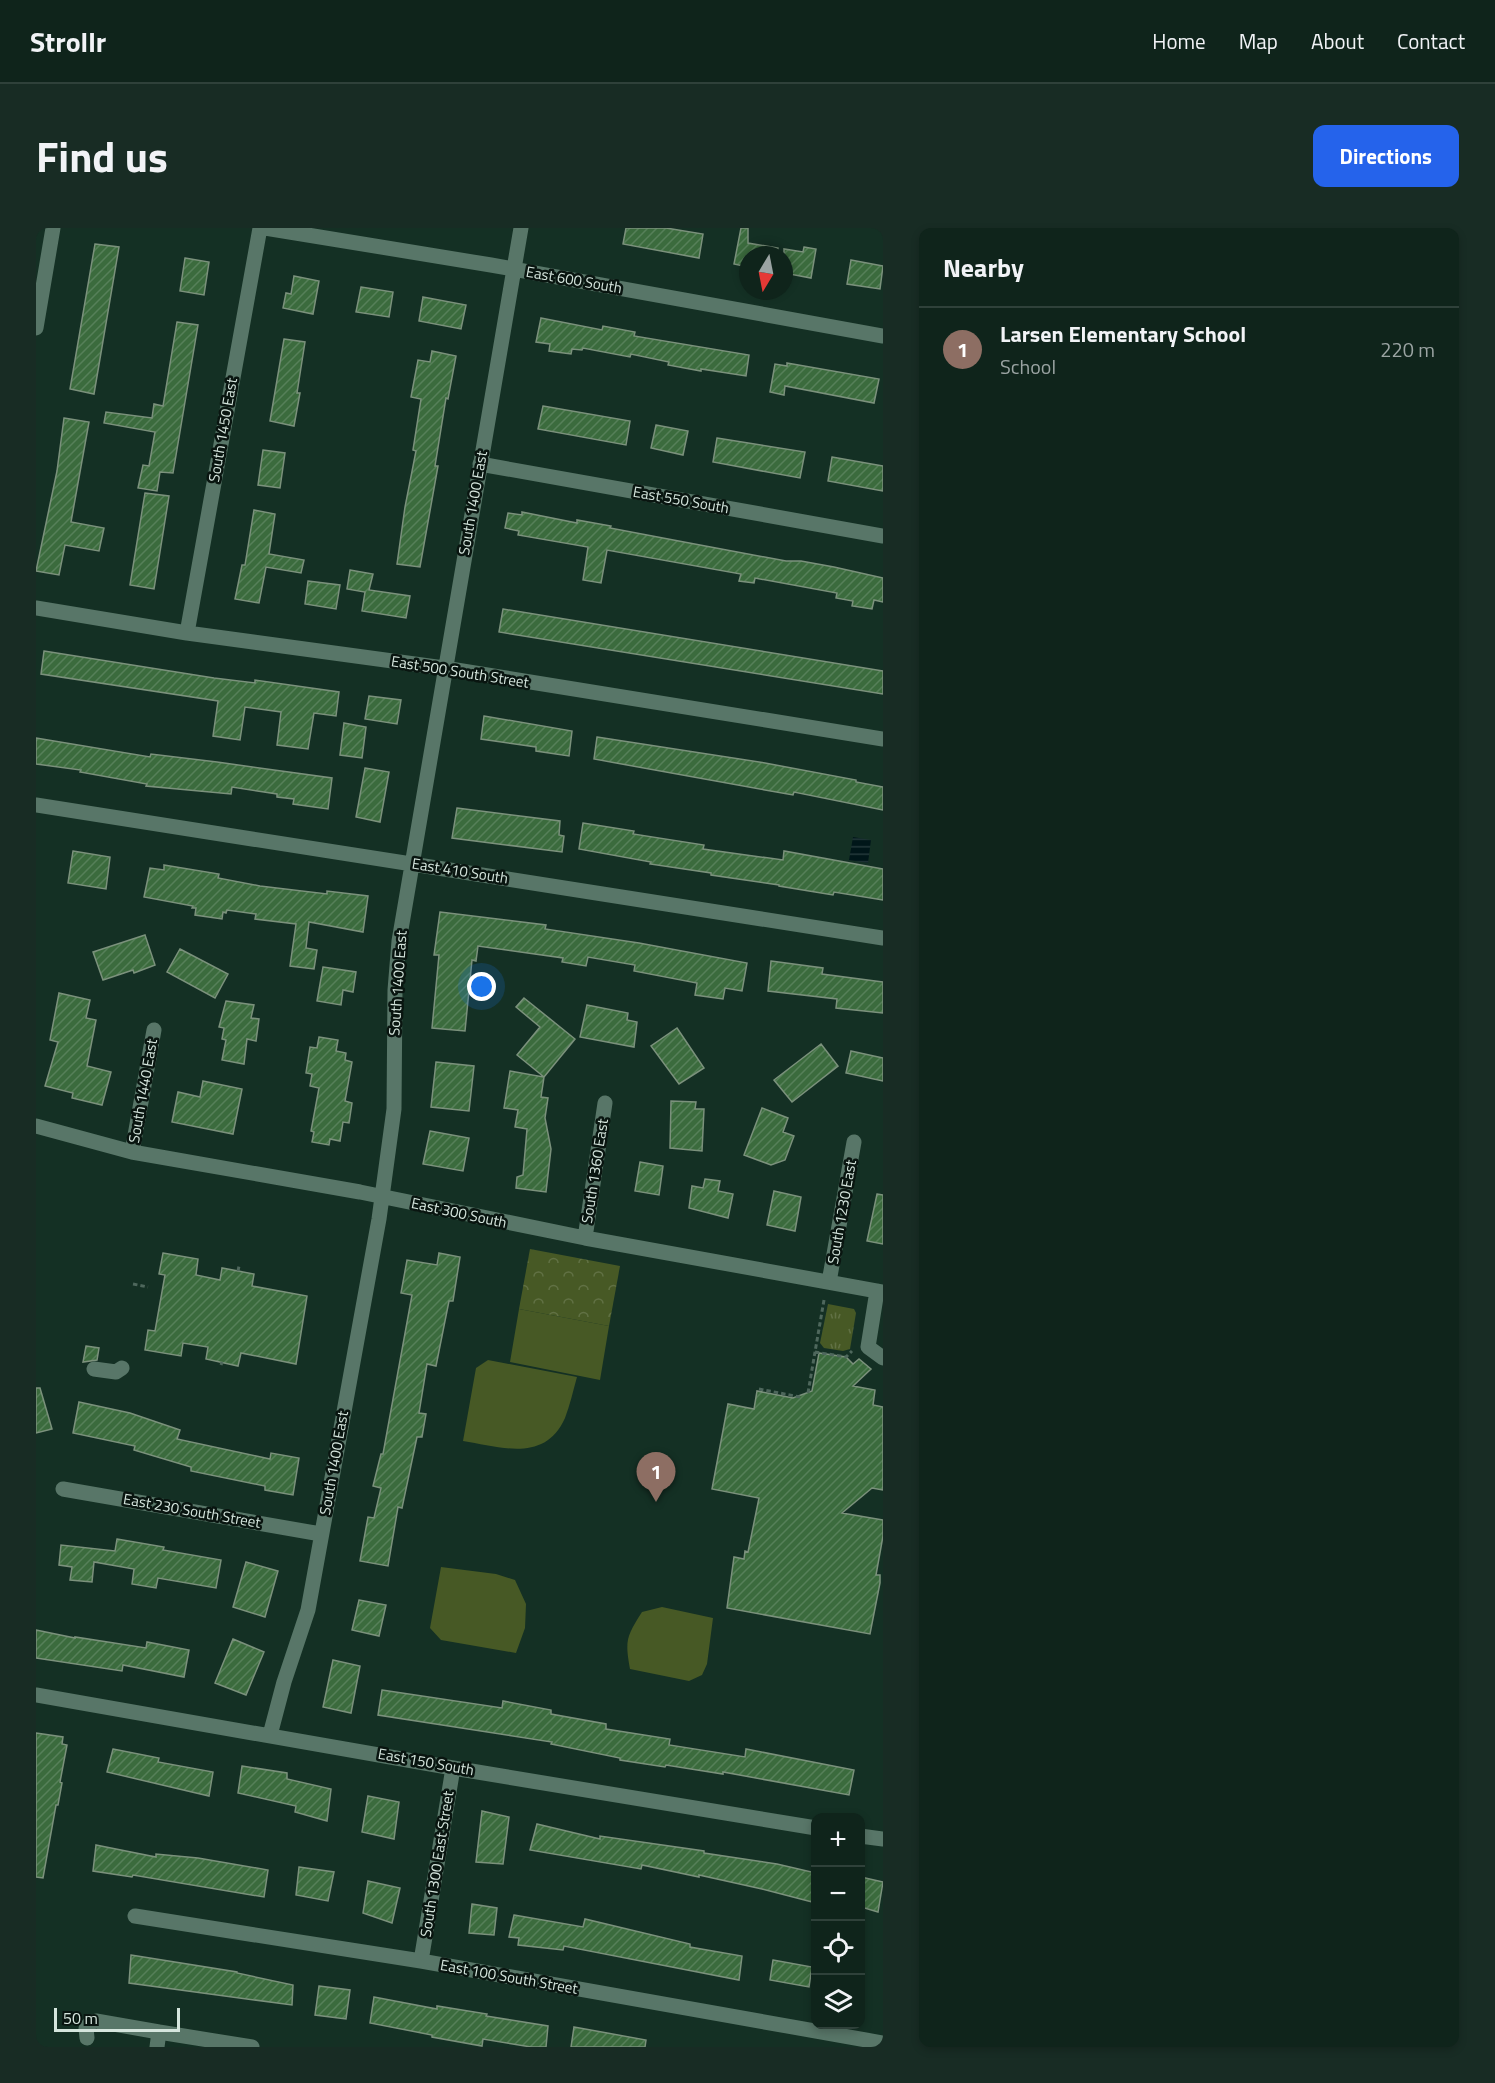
<!DOCTYPE html>
<meta charset="utf-8">
<style>
body{margin:0;font-family:"Titillium Web",sans-serif;background:#182c24;color:#f1f3f6}
.controls{position:absolute;right:18px;bottom:18px;display:grid;overflow:hidden;border-radius:12px;box-shadow:0 3px 9px #0003}
.controls button{width:54px;height:54px;display:grid;place-items:center;padding:0;border:0;border-bottom:2px solid #2f413a;background:#0f241b;color:#f1f3f6;font:30px sans-serif}
.compass{position:absolute;left:703px;top:18px;width:54px;height:54px;border-radius:50%;background:#0f241b;box-shadow:0 3px 9px #0003;rotate:190deg}
.scale{position:absolute;left:18px;bottom:15px;width:126px;box-sizing:border-box;padding-left:6px;border:3px solid #d5e5dd;border-top:0;font-size:16px;line-height:21px;white-space:nowrap;color:#d5e5dd;-webkit-text-stroke:4px #091510;paint-order:stroke}
.you{position:absolute;left:446px;top:759px;width:21px;height:21px;margin:-15px;border:4px solid #fff;border-radius:50%;background:#1a73e8;box-shadow:0 0 0 9px #1a73e833}
.badge{display:grid;place-items:center;width:39px;height:39px;border-radius:50%;background:#2563eb;color:#fff;font-size:20px;font-weight:700}
.pin{position:absolute;translate:-50% -50px;filter:drop-shadow(0 2px 3px #0008)}
.pin::after{content:'';position:absolute;top:32px;width:21px;height:18px;background:inherit;clip-path:polygon(0 0,100% 0,50% 100%)}
.list{margin:0;padding:0;list-style:none}
h2{display:flex;justify-content:space-between;align-items:center;height:78px;margin:0;padding:0 24px;font-size:26px}
h2 small{font-size:20px;font-weight:400;color:#9ba4a3}
.list li{display:grid;grid-template-columns:39px 1fr auto;gap:18px;align-items:center;box-sizing:border-box;height:84px;padding:0 24px;border-top:2px solid #2f413a}
.list b{display:block;font-size:22px;white-space:nowrap}
.list p{margin:0;font-size:20px;white-space:nowrap;color:#9ba4a3}
.list em{font-size:20px;font-style:normal;color:#9ba4a3}
.icon{flex:none;width:33px;height:33px;fill:none;stroke:currentColor;stroke-width:2;stroke-linecap:round;stroke-linejoin:round}
.map{position:relative;flex:none;width:847px;height:1819px;overflow:hidden;border-radius:12px}
header{display:flex;align-items:center;gap:36px;box-sizing:border-box;height:84px;padding:0 30px;background:#0f241b;border-bottom:2px solid #2f413a}
header strong{font-size:28px}
nav{display:flex;gap:33px;margin-inline-start:auto;font-size:21px}
.intro{display:flex;align-items:center;justify-content:space-between;box-sizing:border-box;height:144px;padding:0 36px}
h1{margin:0;font-size:42px}
.button{padding:15px 27px;border-radius:12px;background:#2563eb;color:#fff;font-size:21px;font-weight:700}
main{display:flex;gap:36px;padding:0 36px}
aside{flex:1;background:#0f241b;border-radius:12px;box-shadow:0 3px 9px #0003}
.map>svg:first-child{display:block}
.grass{fill:url(#grass-tufts)}
.forest{fill:url(#forest-crowns)}
.pitch{fill:#475925}
.water{fill:url(#water-rules)}
.building{fill:url(#building-hatch);stroke:#7b917c;stroke-width:1.5}
.lines{fill:none;stroke-linecap:round;stroke-linejoin:round}
.path{stroke:#4e675c;stroke-width:3;stroke-dasharray:4.5 3;stroke-linecap:butt}
.minor{stroke:#587668;stroke-width:15}
.labels{text-anchor:middle;stroke-width:5;stroke-linejoin:round;paint-order:stroke}
.street-label{font-size:15px;fill:#d5e5dd;stroke:#091510}
</style>
<header>
<strong>Strollr</strong>
<nav><a>Home</a><a>Map</a><a>About</a><a>Contact</a></nav>
</header>
<div class="intro"><h1>Find us</h1><a class="button">Directions</a></div>
<main>
<div class="map">
<svg width="847" height="1819" viewBox="0 0 847 1819">
<defs>
<pattern id="grass-tufts" width="24" height="20" patternUnits="userSpaceOnUse" patternTransform="scale(1.5)"><rect width="24" height="20" fill="#475925"/><path d="M3 7l-1-3M5 7V3M7 7l1-3M15 17l-1-3M17 17v-4M19 17l1-3" fill="none" stroke="#617144"/></pattern>
<pattern id="forest-crowns" width="20" height="18" patternUnits="userSpaceOnUse" patternTransform="scale(1.5)"><rect width="20" height="18" fill="#475925"/><path d="M2 6a3 3 0 1 1 6 0M12 15a3 3 0 1 1 6 0" fill="none" stroke="#617144"/></pattern>
<pattern id="water-rules" width="6" height="5" patternUnits="userSpaceOnUse" patternTransform="scale(1.5)"><rect width="6" height="5" fill="#001619"/><path d="M0 2.5h6" fill="none" stroke="#24383a"/></pattern>
<pattern id="building-hatch" width="6" height="6" patternUnits="userSpaceOnUse" patternTransform="scale(1.5)"><rect width="6" height="6" fill="#3b6b3d"/><path d="M-1 1l2-2M0 6l6-6M5 7l2-2" fill="none" stroke="#568059"/></pattern>
</defs>
<rect width="100%" height="100%" fill="#143024"/>
<path class="grass" d="M792,1076l26,5 2,4 -6,36 -7,2 -19,-3 -4,-5z"/>
<path class="forest" d="M494,1021l90,17 -11,60 -90,-17z"/>
<path class="pitch" d="M483,1081l90,17 -9,54 -90,-18z
M452,1132l89,17c-4,14 -7,28 -12,41 -20,45 -64,29 -102,23l13,-73z
M405,1339l55,7 19,6 11,24 -1,24 -9,25 -75,-13 -11,-12z
M626,1379l51,11 -6,46 -5,11 -13,6 -59,-12c-5,-28 -4,-32 12,-57z"/>
<path class="water" d="M817,609l18,3 -3,23 -19,-3z"/>
<path class="building" d="M590,0h40l37,6 -4,24 -76,-14z
M705,0h7v15l30,5 -1,7h-29v12l-14,-3z
M59,16l24,3 -25,147 -24,-5z
M768,19l12,2 -5,29 -27,-5v-24l19,3z
M149,30l24,4 -5,33 -24,-4z
M815,32l32,6 -3,23 -33,-5z
M258,48l25,5 -6,33 -30,-6 3,-15 5,1z
M325,59l32,5 -4,25 -33,-5z
M387,69l43,8 -5,24 -42,-8z
M505,90l61,12 1,-4 32,6 -1,4 115,19 -3,21 -45,-7v2l-33,-6 1,-3 -38,-8 -1,3 -47,-9 -1,2 -10,-1 -1,5 -22,-3 1,-7 -14,-2z
M141,94l21,3 -25,148 -13,-1 -3,19 -19,-3 5,-23 6,1 6,-34 -51,-9 2,-11 46,6 2,-14 9,2z
M248,111l21,3 -8,51h3l-6,33 -24,-5z
M396,123l24,5 -8,43 -2,-1 -11,68h3l-18,101 -23,-3 8,-57 11,-56 -3,-1 8,-51 -10,-2 7,-37 12,2z
M751,135l92,16 -5,24 -89,-17 -1,9 -14,-3 5,-28 12,2z
M507,178l87,15 -4,24 -88,-16z
M28,190l25,4 -18,100 33,6 -5,23 -34,-6 -6,30 -23,-4 21,-100z
M620,197l32,6 -5,24 -32,-7z
M681,210l88,14 -5,26 -87,-16z
M227,222l22,3 -5,35 -22,-3z
M796,229l51,9v25l-55,-10z
M109,265l24,3 -15,93 -24,-4z
M218,282l21,4 -6,40 35,6 -3,13 -35,-6 -7,36 -24,-4 7,-34h3z
M486,284l55,11v-3l34,6 -1,2 74,14 102,19h15l33,6 49,11v24l-9,-2 -2,9 -20,-3 1,-5 -17,-3 1,-5 -82,-15 -1,5 -15,-2 2,-7 -134,-24 -6,33 -18,-3 5,-33 -70,-12 1,-4 -14,-3 3,-15 14,2z
M314,342l23,4 -4,16 41,6 -4,22 -44,-7 3,-19 -18,-3z
M272,353l32,4 -4,24 -31,-5z
M467,381l380,62v23l-384,-62z
M8,423l170,27 41,5v-3l84,12 -3,24 -22,-3 -6,36 -31,-4 4,-33 -36,-5 -5,33 -27,-4 5,-35 -177,-27z
M333,468l32,4 -4,24 -32,-5z
M448,488l88,15 -3,25 -33,-5v-4l-55,-8z
M308,495l22,4 -4,31 -22,-3z
M561,509l168,26 91,17v2l27,5v23l-89,-18 -1,3 -199,-36z
M0,510l114,19 1,-3 66,8 115,16 -4,31 -35,-5 1,-5 -17,-2v-3l-45,-7 -1,7 -85,-8 1,-2 -67,-12 1,-2 -45,-6z
M329,540l24,4 -9,50 -24,-5z
M421,580l103,13 -1,14 5,1 -2,16 -110,-14z
M547,595l51,8 -1,3 71,11 -1,4 80,11 1,-9 99,18v31l-49,-8 -1,3 -54,-9v-1l-68,-10v-2l-61,-9 1,-2 -72,-13z
M37,623l37,6 -4,32 -38,-6z
M128,637l55,9 -1,4 42,8 67,8v-3l41,5 -5,36 -54,-10 -3,26 11,2 -3,19 -24,-3 6,-42 -41,-5 1,-5 -29,-4 -1,3 -3,-1 -1,7 -27,-4 1,-7h-4l1,-2 -49,-9 6,-29 14,2z
M404,684l106,13 -1,4 94,14 108,20 -5,28 -17,-3 -2,11 -28,-4 2,-12 -63,-12 1,-6 -47,-8 -2,9 -24,-4 1,-4 -85,-12 -2,15 -4,-1 -7,71 -33,-3 7,-73h-5z
M109,707l10,30 -21,8 -1,-3 -30,10 -10,-28z
M144,721l48,25 -13,24 -48,-26z
M735,733l52,7 -1,6 61,8v31l-47,-5 1,-9 -69,-8z
M287,739l33,5 -3,20 -10,-2 -2,15 -24,-4z
M23,765l31,7 -4,18 10,2 -9,46 24,6 -9,33 -30,-7 1,-5 -28,-7 13,-44 -8,-2z
M488,770l51,41 -31,38 -27,-22 23,-28 -24,-20z
M190,773l28,4 -3,13 8,1 -3,22 -9,-2 -3,25 -22,-4 4,-20 -4,-1 2,-11 -5,-1z
M551,777l41,8 -1,7 10,2 -3,25 -54,-10z
M641,800l27,40 -25,16 -28,-38z
M283,809l19,3 -2,11 10,2 -1,7 7,2 -7,39 7,2 -3,20 -6,-1 -3,19 -10,-2 -1,6 -17,-3 2,-10 -3,-1 8,-43 -9,-2 2,-12 -6,-1 4,-26 7,1z
M785,816l17,22 -46,36 -18,-22z
M815,823l32,7v23l-37,-8z
M400,834l38,4 -5,45 -38,-4z
M474,843l34,6 -3,20 7,1 -3,20 6,31 -5,43 -30,-4 1,-11 6,-2 4,-46 -12,-2 3,-17 -14,-2z
M167,853l39,8 -9,45 -61,-12 6,-30 22,5z
M635,873l25,1 -1,7h9l-2,42 -32,-3z
M726,880l26,10 -5,14 11,4 -9,24 -14,5 -27,-10z
M394,903l39,7 -6,33 -40,-7z
M604,934l23,4 -4,29 -24,-4z
M669,951l15,2 -2,10 15,3 -5,24 -39,-10 3,-22 11,2z
M738,963l27,6 -6,34 -28,-6z
M841,966l6,1v49l-16,-3z
M127,1025l35,6 -2,16 24,5 2,-12 32,6 -2,12 55,10 -11,68 -55,-11 -3,13 -32,-7 2,-12 -25,-4 -2,13 -36,-6 3,-20 7,1 10,-56 -6,-1z
M403,1025l21,4 -7,44h-4l-13,65 -9,-2 -8,49 7,1 -4,23h-5l-15,71 -4,-1 -10,59 -28,-5 8,-44 6,1 7,-30 -8,-2 8,-32h2l29,-159 -11,-2 6,-33 30,5z
M50,1118l13,2 -2,12 -14,2z
M783,1125l27,4 7,7 6,-5 12,10 -18,17 22,4 -2,15 10,2v83l-11,-2 -30,25 41,7v16l-7,39h4v8l-10,51 -143,-26 7,-51 10,2 1,-8 3,1 11,-54 -47,-9 16,-85 26,5 3,-18 36,7 19,-7z
M0,1160h4l12,41 -16,4z
M43,1174l51,11 50,17 -3,9 93,20 1,-6 28,5 -6,37 -28,-5v-4l-74,-15v-4l-57,-17 1,-4 -62,-13z
M81,1311l47,8 -1,3 58,10 -5,28 -58,-10 -2,10 -24,-4 2,-15 -40,-7 -2,20 -22,-2 2,-13 -13,-2 2,-20 54,6z
M210,1334l32,9 -13,46 -32,-10z
M323,1372l27,5 -7,31 -27,-6z
M0,1402l39,8v-1l71,11 1,-6 42,8 -5,27 -61,-12 -1,6 -86,-13z
M197,1411l31,13 -18,43 -31,-12z
M297,1432l27,6 -9,47 -28,-6z
M346,1462l120,18 1,-7 48,9v4l55,10v5l64,10 -1,6 76,12 1,-8 108,21 -5,25 -126,-23v2l-57,-9 -1,2 -45,-7v-2l-69,-14 1,-2 -174,-27z
M0,1505l27,4 -1,7 5,1 -7,37 2,1 -4,22h-2l-13,73 -7,-1z
M77,1521l46,9 -1,4 55,10 -4,24 -102,-24z
M206,1538l45,7v6l44,10 -4,32 -32,-9 1,-6 -58,-13z
M332,1568l31,6 -5,37 -32,-7z
M446,1583l27,6 -6,47 -27,-2z
M501,1596l63,15v-3l104,15v2l73,11 39,9v30l-54,-14 -63,-14v2l-57,-12 -1,4 -111,-19z
M60,1617l60,12v-3l42,4 70,12 -4,27 -131,-22 -1,2 -39,-6z
M263,1639l35,5 -6,29 -32,-6z
M825,1649l22,5 -5,30 -17,-5z
M332,1653l32,7 -8,35 -29,-10z
M436,1676l25,4 -3,27 -25,-2z
M478,1687l69,12 2,-8 105,25v3l52,9 -3,24 -175,-34 -1,4 -45,-5 1,-7 -10,-1z
M95,1727l106,17v1l56,12 -1,20 -163,-22z
M737,1732l39,7 -3,20 -39,-7z
M283,1758l31,4 -4,29 -31,-4z
M338,1769l63,12v-3l50,8 -1,2 62,10 -2,21h-15l-48,-8 -1,7 -50,-9v-2l-62,-12z
M538,1799l72,13 -1,7h-74z"/>
<g class="lines">
<path class="path" d="M202,1043l1,-5
M97,1056l15,3
M788,1072l-9,52 31,5 6,-6
M185,1137l1,-3
M723,1161l41,8
M772,1165l7,-41"/>
<path class="minor" d="M229,0l226,37 392,71
M0,100l17,-100
M444,236l403,72
M0,380l151,25 257,35 439,71
M151,405l73,-405
M0,577l847,133
M0,898l96,26 228,40 225,46 298,54
M96,924l22,-122
M549,1010l20,-135
M793,1054l25,-140
M841,1063l-9,56 15,11
M58,1141l22,3 6,-4
M27,1261l258,45
M0,1467l417,73 363,60
M234,1507l14,-53 24,-72 71,-391 15,-110 1,-119 4,-49 122,-713
M824,1608l23,3
M99,1688l286,45 462,82
M385,1733l32,-193
M123,1804l93,15
M51,1810l-1,-10 4,-5 6,-2 63,11 -2,15"/>
</g>
<g class="labels">
<g class="street-label">
<text transform="translate(538 52) rotate(10)" y="5">East 600 South</text>
<text transform="translate(187 202) rotate(-80)" y="5">South 1450 East</text>
<text transform="translate(645 272) rotate(10)" y="5">East 550 South</text>
<text transform="translate(437 275) rotate(-80)" y="5">South 1400 East</text>
<text transform="translate(424 444) rotate(9)" y="5">East 500 South Street</text>
<text transform="translate(424 643) rotate(9)" y="5">East 410 South</text>
<text transform="translate(362 755) rotate(-86)" y="5">South 1400 East</text>
<text transform="translate(107 863) rotate(-80)" y="5">South 1440 East</text>
<text transform="translate(559 943) rotate(-81)" y="5">South 1360 East</text>
<text transform="translate(806 984) rotate(-80)" y="5">South 1230 East</text>
<text transform="translate(423 985) rotate(12)" y="5">East 300 South</text>
<text transform="translate(298 1235) rotate(-80)" y="5">South 1400 East</text>
<text transform="translate(156 1283) rotate(10)" y="5">East 230 South Street</text>
<text transform="translate(390 1534) rotate(10)" y="5">East 150 South</text>
<text transform="translate(401 1636) rotate(-81)" y="5">South 1300 East Street</text>
<text transform="translate(473 1749) rotate(10)" y="5">East 100 South Street</text>
</g>
</g>
</svg>
<div class="controls">
<button>+</button>
<button>−</button>
<button><svg class="icon" aria-label="locate" viewBox="0 0 24 24"><circle cx="12" cy="12" r="6"/><path d="M12 2v4M12 18v4M2 12h4M18 12h4"/></svg></button>
<button><svg class="icon" aria-label="layers" viewBox="0 0 24 24"><path d="M12 4l9 5-9 5-9-5zM3 14l9 5 9-5"/></svg></button>
</div>
<svg class="compass" viewBox="-18 -18 36 36"><path d="M0-13l5 13h-10z" fill="#e53935"/><path d="M0 13l5-13h-10z" fill="#9ba4a3"/></svg>
<div class="scale">50 m</div>
<div class="you"></div>
<div class="pin badge" style="left:620px;top:1274px;background:#8d6e63">1</div>
</div>
<aside>
<h2>Nearby<small></small></h2>
<ul class="list">
<li><span class="badge" style="background:#8d6e63">1</span><div><b>Larsen Elementary School</b><p>School</p></div><em>220 m</em></li>
</ul>
</aside>
</main>
